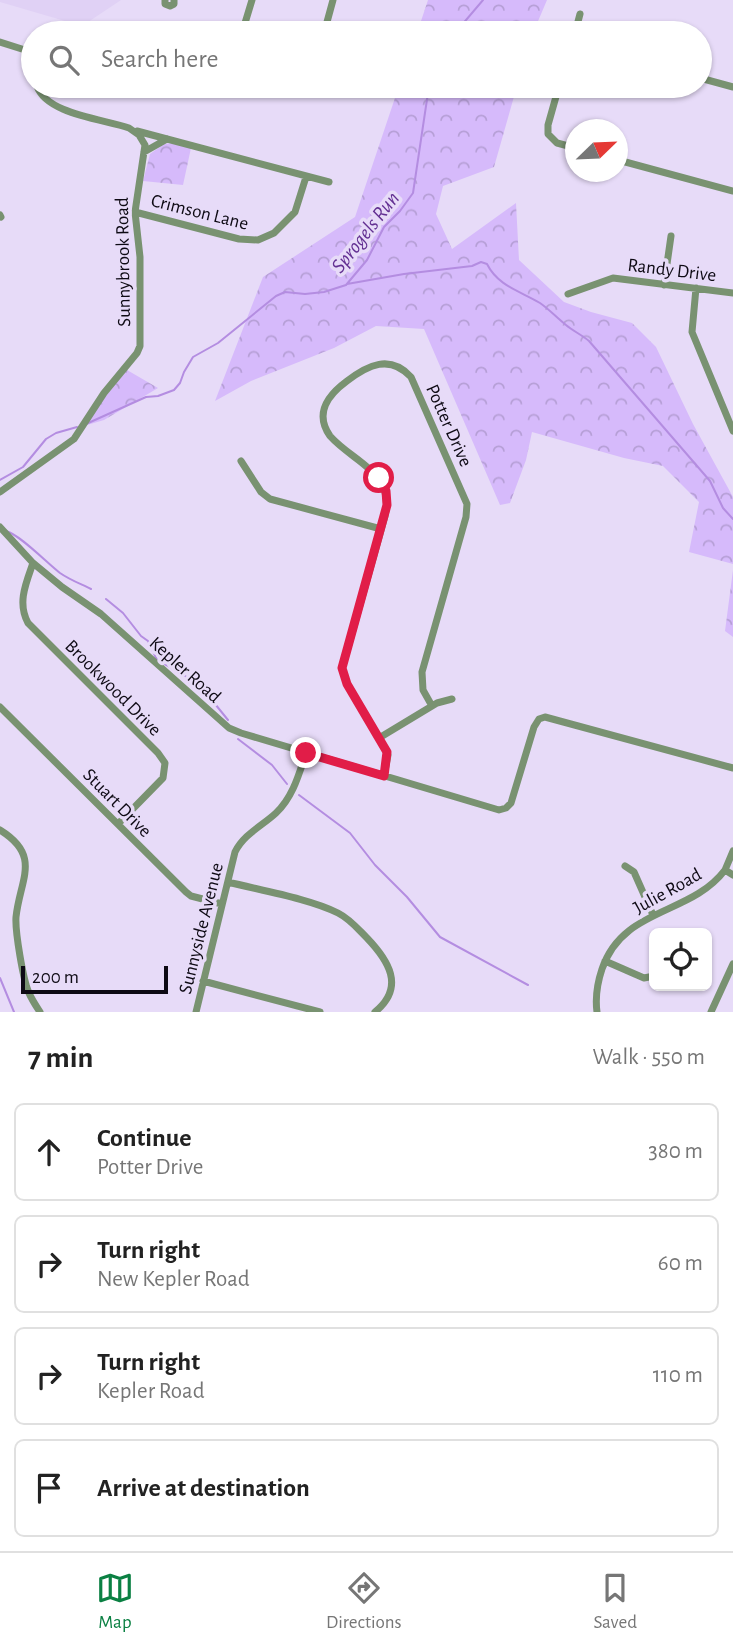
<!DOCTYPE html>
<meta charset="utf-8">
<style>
body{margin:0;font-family:"Alegreya Sans",sans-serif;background:#f6f6f6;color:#222}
.controls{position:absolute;right:21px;bottom:21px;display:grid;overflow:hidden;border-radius:10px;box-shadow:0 2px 5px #0004}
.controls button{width:63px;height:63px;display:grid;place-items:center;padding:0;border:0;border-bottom:2px solid #e0e0e0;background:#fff;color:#222;font:35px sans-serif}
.compass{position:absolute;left:565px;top:119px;width:63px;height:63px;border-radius:50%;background:#fff;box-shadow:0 2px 5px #0004;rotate:67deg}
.scale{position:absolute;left:21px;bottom:18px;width:147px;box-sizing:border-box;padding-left:7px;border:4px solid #0e0a14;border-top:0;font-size:19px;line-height:24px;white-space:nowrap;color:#0e0a14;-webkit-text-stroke:5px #e7dbf8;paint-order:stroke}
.stop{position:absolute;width:21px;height:21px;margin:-16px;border:5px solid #e11d48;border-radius:50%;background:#fff}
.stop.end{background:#e11d48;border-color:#fff;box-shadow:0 2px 7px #0008}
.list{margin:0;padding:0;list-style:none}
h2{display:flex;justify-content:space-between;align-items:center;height:91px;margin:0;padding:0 28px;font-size:30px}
h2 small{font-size:23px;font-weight:400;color:#767676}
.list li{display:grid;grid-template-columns:46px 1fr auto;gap:21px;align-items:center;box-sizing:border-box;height:98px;margin:0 14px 14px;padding:0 14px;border:2px solid #e0e0e0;border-radius:10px}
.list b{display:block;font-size:26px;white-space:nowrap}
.list p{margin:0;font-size:23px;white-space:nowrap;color:#767676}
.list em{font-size:23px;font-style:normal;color:#767676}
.icon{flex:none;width:38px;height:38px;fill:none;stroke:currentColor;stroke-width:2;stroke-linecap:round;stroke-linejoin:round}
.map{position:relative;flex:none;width:733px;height:1012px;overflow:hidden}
.search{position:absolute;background:#fff;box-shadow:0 2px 5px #0004;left:21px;right:21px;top:21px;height:77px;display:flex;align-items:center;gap:18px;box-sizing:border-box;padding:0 24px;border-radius:38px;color:#767676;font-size:26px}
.sheet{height:539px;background:#fff}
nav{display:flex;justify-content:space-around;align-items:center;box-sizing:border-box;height:98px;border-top:2px solid #e0e0e0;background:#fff;font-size:19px;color:#767676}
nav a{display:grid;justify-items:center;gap:4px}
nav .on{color:#0b8043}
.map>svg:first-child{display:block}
.built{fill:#e0d1f5}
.forest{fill:url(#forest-crowns)}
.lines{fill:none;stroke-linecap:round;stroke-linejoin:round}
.stream{stroke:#b48de1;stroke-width:2}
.minor{stroke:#799271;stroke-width:7}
.route{stroke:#e11d48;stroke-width:9}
.labels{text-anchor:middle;stroke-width:7;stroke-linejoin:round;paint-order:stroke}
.street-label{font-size:19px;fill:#0e0a14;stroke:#e7dbf8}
.water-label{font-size:21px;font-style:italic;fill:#633092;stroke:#e7dbf8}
</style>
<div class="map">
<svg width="733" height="1012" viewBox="0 0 733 1012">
<defs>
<pattern id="forest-crowns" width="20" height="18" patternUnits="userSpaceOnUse" patternTransform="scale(1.75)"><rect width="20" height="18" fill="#d6bafb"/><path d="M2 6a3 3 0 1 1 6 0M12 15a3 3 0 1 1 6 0" fill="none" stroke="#b69fd6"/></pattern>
</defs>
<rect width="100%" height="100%" fill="#e7dbf8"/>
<path class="built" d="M0,0h121l-39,26 -82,-24z"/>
<path class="forest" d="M428,0h119l-14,33h-116z
M399,86h118l-23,81 -51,19 -7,28 16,35 64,-46 3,57 45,42 27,10 41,11 24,24 37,77 40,73v67l-44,-12 10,-50 -36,-36 -39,-8 -92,-26 -6,28 -16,43 -10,2 -76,-176 -48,-3 -42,22 -83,33 -36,20 48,-124 92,-60z
M172,143l19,5 -8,37 -40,-4 7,-27 14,-10z
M127,370l31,18 -54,32 -17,5 13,-22z
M733,570v67l-8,-6z"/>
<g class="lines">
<path class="stream" d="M455,33l28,-33
M347,284l57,-10 68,-8 9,-4 6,2c11,22 33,27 53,39 10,7 17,15 26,22 7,6 16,10 23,16l121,140 13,27 10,11
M86,424l60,-27 12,-1 16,-6 6,-7 4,-11 9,-15 25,-14 58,-47 9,-4 20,2 19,-2 22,-7 21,-25 17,-33 16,-16 13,-18 16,-107
M0,480l23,-13 23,-28 10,-6 21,-6
M6,531c13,3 41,32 54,42 10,7 21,11 31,16
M106,599l17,14 18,23 7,5 9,19 27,15 23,19 21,26
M238,739l34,26 15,19
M299,795l51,38 25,32 32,32 33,40 88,48
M0,978l14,34"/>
<path class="minor" d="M165,0v4l5,2 4,-2v-4
M242,33l10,-33
M324,33l9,-33
M575,33l5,-19
M0,42l25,8 8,10
M700,78l33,9
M559,86l-11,39v9l9,9 19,5
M137,131l192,51
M144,152l23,-13
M618,160l115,31
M135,212l104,27 19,1 16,-7 21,-21 11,-35
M0,215l1,2
M664,285l7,-49
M696,288l-4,44 41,99
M568,294l45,-16 120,15
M241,461l20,31 9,7 111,30
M0,492l74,-53 30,-46 33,-40 3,-7v-89l-5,-45 10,-67 -6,-10 -10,-7c-26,-9 -83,-14 -92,-42
M0,527l33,36 29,24 39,27 128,114 12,5 258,77 7,-2 5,-5 23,-76 5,-8 6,-2 188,51
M33,563c-7,20 -16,40 -5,60l130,130 7,10 -2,15 -45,46
M0,707l186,185 5,4 31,8
M379,738l-32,-54 -5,-15 43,-153c10,-44 -31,-53 -55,-80 -16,-23 -2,-41 17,-55 21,-16 43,-27 64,-4l56,127 -1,13 -44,155 1,18 9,16
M384,776l4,-21 -9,-17 58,-35 15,-4
M0,830c42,26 20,49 16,87 -1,14 7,63 13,76 3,7 7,13 11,19
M733,851l-8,19 8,5
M625,866l9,6 19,43
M228,882c31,8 83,17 110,31 12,6 20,16 29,25 21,22 39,49 8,74
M605,961l39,17 10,-2
M203,981l117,31
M196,1012l39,-160c9,-18 27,-26 41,-39 17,-16 23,-39 30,-60
M597,1012c-2,-15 0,-28 5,-43 21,-62 88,-53 123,-99
M711,1012l22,-48"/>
</g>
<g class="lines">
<path class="route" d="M306,753l78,23 3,-24 -40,-68 -5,-16 45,-163 -1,-14 -7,-13"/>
</g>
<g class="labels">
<g class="street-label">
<text transform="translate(200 211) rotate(14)" y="7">Crimson Lane</text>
<text transform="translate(122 262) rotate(-91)" y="7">Sunnybrook Road</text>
<text transform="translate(672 269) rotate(7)" y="7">Randy Drive</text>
<text transform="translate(450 425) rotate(66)" y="7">Potter Drive</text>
<text transform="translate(186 669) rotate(42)" y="7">Kepler Road</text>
<text transform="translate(114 687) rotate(45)" y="7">Brookwood Drive</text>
<text transform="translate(118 802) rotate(45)" y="7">Stuart Drive</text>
<text transform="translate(667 890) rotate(-29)" y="7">Julie Road</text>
<text transform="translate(200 928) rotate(-76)" y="7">Sunnyside Avenue</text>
</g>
<g class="water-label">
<text transform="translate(365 232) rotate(-52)" y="7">Sprogels Run</text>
</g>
</g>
</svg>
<div class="controls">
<button><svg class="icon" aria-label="locate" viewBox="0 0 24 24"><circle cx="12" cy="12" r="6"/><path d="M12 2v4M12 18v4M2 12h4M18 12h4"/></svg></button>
</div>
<svg class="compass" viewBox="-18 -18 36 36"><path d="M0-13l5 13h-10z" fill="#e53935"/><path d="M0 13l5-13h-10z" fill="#767676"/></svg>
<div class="scale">200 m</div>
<div class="stop" style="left:379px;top:478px"></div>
<div class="stop end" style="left:306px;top:753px"></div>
<div class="search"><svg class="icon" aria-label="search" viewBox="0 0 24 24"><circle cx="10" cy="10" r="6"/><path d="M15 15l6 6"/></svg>Search here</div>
</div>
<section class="sheet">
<h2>7 min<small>Walk · 550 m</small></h2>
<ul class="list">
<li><svg class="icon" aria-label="ahead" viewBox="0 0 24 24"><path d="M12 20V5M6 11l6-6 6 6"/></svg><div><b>Continue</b><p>Potter Drive</p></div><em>380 m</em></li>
<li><svg class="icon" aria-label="right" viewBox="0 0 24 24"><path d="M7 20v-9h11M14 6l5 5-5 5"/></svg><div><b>Turn right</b><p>New Kepler Road</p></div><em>60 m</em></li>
<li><svg class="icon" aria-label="right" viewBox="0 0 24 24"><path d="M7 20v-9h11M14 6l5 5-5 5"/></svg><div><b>Turn right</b><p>Kepler Road</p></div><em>110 m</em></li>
<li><svg class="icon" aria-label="arrive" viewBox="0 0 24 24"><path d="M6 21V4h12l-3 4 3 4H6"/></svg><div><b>Arrive at destination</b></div></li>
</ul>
</section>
<nav>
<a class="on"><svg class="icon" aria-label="map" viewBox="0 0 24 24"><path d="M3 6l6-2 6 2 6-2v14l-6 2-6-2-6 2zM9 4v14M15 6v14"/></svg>Map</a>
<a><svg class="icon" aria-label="directions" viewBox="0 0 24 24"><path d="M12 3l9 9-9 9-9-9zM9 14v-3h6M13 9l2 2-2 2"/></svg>Directions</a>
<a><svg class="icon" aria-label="saved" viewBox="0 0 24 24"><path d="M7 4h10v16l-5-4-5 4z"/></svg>Saved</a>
</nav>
